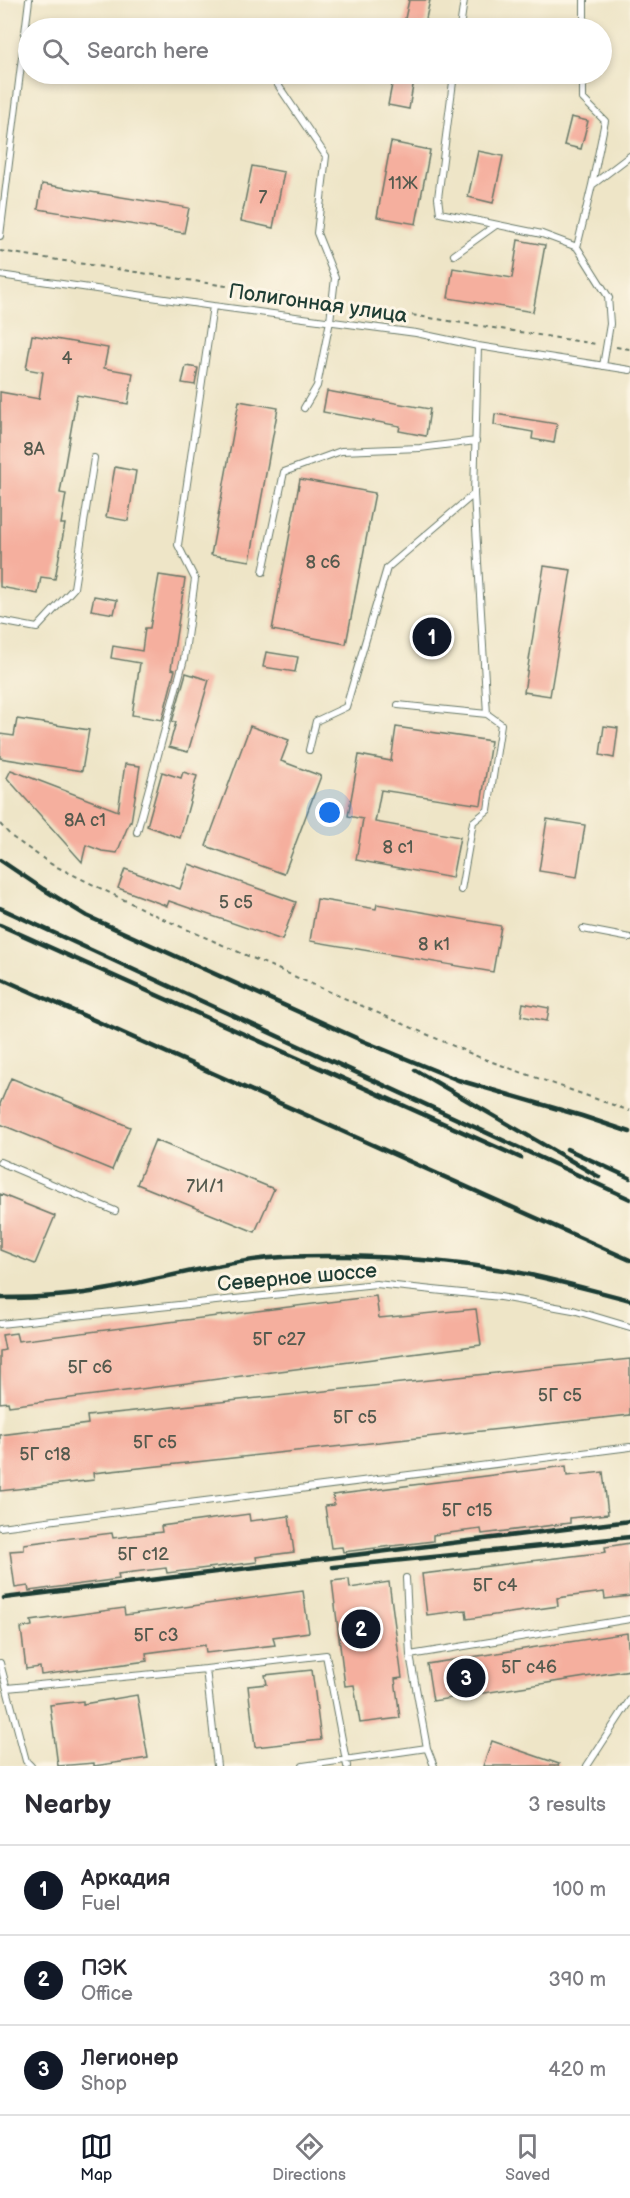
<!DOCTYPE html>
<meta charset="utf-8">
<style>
body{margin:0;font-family:"Balsamiq Sans",sans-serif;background:#f7f7f7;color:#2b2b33}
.you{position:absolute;left:330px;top:813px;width:21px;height:21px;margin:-15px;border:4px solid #fff;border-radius:50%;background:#1a73e8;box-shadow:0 0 0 9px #1a73e833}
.badge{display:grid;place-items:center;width:39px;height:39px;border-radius:50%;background:#111827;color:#fff;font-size:20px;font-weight:700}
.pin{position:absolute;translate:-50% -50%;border:3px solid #fff;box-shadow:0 2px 6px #0006}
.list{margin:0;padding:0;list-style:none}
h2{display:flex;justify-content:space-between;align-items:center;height:78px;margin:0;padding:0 24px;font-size:26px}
h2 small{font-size:20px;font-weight:400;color:#7c7c81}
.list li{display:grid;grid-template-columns:39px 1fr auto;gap:18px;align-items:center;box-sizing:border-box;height:90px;padding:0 24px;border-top:2px solid #e1e1e2}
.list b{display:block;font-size:22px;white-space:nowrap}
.list p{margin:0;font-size:20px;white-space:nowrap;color:#7c7c81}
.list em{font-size:20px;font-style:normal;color:#7c7c81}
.icon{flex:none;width:33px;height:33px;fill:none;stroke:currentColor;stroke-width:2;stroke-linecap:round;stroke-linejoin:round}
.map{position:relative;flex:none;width:630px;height:1766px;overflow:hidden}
.search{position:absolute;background:#fff;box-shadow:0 3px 9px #0003;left:18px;right:18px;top:18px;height:66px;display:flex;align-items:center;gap:15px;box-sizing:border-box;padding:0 21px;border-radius:33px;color:#7c7c81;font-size:22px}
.sheet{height:348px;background:#fff}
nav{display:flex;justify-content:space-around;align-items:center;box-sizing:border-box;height:84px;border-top:2px solid #e1e1e2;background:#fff;font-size:16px;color:#7c7c81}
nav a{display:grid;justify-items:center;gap:3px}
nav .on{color:#111827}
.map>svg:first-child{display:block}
.building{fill:#f5af9e}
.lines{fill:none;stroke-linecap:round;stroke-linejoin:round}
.service-casing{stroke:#677867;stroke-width:8}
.path{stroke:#677867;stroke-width:2;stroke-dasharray:4.5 4.5;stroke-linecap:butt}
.service{stroke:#fff;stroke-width:6}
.rail{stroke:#1f3d34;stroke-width:4.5}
.labels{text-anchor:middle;stroke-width:6;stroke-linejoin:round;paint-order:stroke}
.number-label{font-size:18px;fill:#545a4e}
.street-label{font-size:21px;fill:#1f3d34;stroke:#fcf5e5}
</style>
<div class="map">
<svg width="630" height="1766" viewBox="0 0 630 1766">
<rect width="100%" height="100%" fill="#fcf5e5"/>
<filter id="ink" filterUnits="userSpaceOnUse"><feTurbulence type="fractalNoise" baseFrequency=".0167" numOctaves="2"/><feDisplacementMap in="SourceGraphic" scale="12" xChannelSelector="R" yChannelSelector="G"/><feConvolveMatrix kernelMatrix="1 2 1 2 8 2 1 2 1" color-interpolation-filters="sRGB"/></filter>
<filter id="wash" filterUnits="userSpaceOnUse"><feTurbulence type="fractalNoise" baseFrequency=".008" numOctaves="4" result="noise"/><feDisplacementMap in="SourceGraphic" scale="24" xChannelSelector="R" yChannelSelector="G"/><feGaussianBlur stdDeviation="1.35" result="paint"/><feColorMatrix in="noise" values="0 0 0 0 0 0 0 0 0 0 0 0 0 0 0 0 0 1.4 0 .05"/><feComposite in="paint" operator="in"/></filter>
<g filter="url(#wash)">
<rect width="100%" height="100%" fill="#eee5c7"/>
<g id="blocks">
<path class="building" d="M409,0h21l-6,28h-21z
M394,74h21l-6,35 -21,-4z
M571,117l17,4 -7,28 -17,-4z
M391,142l39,8 -14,74 -39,-7z
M478,151l25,5 -10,47 -25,-6z
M252,166l32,6 -11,56 -32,-7z
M42,184l147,24 -5,25 -146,-24z
M518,240l27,5 -12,67 -85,-14 5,-30 59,10z
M32,335l76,13 -4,20 29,5 -5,31 -51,-9 -17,98 6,1 -5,30h4l-10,55 -14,-2 -3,17 -38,-7v-195l39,7 4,-27 -17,-3z
M186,366l12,2 -3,17 -13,-2z
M327,391l103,18 -4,27 -27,-5 1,-5 -77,-14z
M239,401l39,7 -28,153 -39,-6z
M495,414l62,10 -3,19 -22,-4 1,-7 -39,-7z
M115,467l21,4 -8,50 -22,-4z
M300,479l75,14 -29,151 -74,-14z
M544,566l27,4 -21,126 -26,-4z
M159,575l26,4 -14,90 4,1 -13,50 -30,-5 8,-52 -29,-5 2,-12 29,5 3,-23h5z
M94,596l23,4 -3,14 -23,-4z
M266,652l32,5 -3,15 -32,-5z
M186,673l23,7 -21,72 -19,-5 7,-25h-4z
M17,719l72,11 -7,41 -82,-13v-24l14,2z
M250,726l39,14 -8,21 40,15 -37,98 -78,-28z
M604,726l14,2 -4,30 -14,-3z
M396,727l95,14 -10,64 -100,-15 -6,32 85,15 -8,41 -96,-18 7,-41 -15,-3 11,-61 32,6z
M125,764l15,2 -9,56 -1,-1 -13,32 -15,-2 -16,-6 -4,17 -75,-84 4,-8 107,41z
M162,772l19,6 2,-6 14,4 -17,62 -33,-12z
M547,819l38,6 -8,52 -38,-6z
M189,864l107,38 -14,38 -113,-39 -2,5 -49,-18 7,-19 55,20z
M317,899l59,10 1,-5 124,22 -8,46 -183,-31z
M523,1003l26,5 -2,13 -26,-5z
M11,1078l119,49 -18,43 -112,-46v-20z
M155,1140l119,49 -19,43 -118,-48z
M0,1194l55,22 -20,48 -35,-14z
M376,1296l3,22 97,-9 5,36 -472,61 -1,-4 -8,1v-52l5,-1 -3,-15 14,-2 2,8z
M630,1359v56l-537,58 1,7 -94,11v-56l88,-11 -1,-8z
M566,1466l1,10 36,-4 5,42 -38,4v5l-88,11 -1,-5 -48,6v6l-90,11 -1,-5 -11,1 -6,-42 9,-1 -1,-10z
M249,1514l1,7 39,-5 5,36 -38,5 1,5 -90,11 -1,-5 -48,6 1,5 -90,12 -1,-5 -13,2 -5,-37 14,-1v-6l88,-11 1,5 49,-6 -1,-6z
M630,1543v53l-25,3 -1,-7 -47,6 1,8 -91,13 -1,-9 -39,5 -5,-41 184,-22 -1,-5z
M349,1579l1,9 39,-6 13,96 -7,1 5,39 -40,5 -6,-38 -9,1 -13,-105z
M303,1591l6,41 -36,5 2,8 -69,8 -1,-8 -59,8 1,8 -106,14 -1,-8 -14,2 -5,-41 11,-2 -1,-5 93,-13 1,7z
M627,1633l3,37 -197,31 -6,-37z
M312,1670l9,70 -66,7 -7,-61 19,-2 -2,-9z
M137,1695l11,63 -54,8v-3l-36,3 -8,-61 33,-4v3z
M492,1741l67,23 -1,2h-75z"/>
</g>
</g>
<g filter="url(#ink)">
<use href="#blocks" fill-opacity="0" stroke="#677867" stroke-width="1.5"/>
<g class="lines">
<g class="service-casing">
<path id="service" d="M460,28l4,-28
M584,28v-28
M454,74l-16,124 2,15 102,21 35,13 32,51
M583,74v25l22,22 -13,64
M278,85l48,71 -9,77 18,45 -5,43 -13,65 -13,22
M0,236l29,-236
M578,249l-1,-2 15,-62 38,-29
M454,255l42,-30
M0,275l213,31 203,27 62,13 152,24
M603,366l7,-42 -2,-28
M263,572l21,-100 57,-21 79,-3 56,-7
M0,621l37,7 37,-40 20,-130
M398,705l89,9
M309,750l7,-29 30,-14 41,-139 87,-74
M137,832l47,-173 11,-80 -17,-34 35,-239
M461,890l12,-68 15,-12 13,-86 -14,-10 -13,-220 4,-148
M583,929l47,9
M0,1162l115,49
M0,1324l376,-40 124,13 73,13 57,17
M0,1527l630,-80
M406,1578l4,77
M0,1663l26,98 5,5
M206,1669l11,97
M7,1688l199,-19 120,-14 21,111
M427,1748l-17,-93 220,-36
M303,1766l124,-18 7,18
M587,1766l43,-66"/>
</g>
<path class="path" d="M0,251l323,50
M341,304l255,40
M616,347l14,2
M0,824l12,13 39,27 110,54 320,140 149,53"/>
<use href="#service" class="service"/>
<path class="rail" d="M0,860l43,29 44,27 276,125 95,39 124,36 48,16
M0,908l630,291
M0,925l521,233
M0,978l630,282
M415,1070l184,107
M567,1149l63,29
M0,1298c36,0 73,-2 109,-9 51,-10 100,-24 152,-30 28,-4 58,-3 86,-3 55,1 109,6 163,15 41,7 80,19 120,29
M333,1567l297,-30
M4,1598l626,-77"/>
</g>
</g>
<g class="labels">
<g class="number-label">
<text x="403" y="189">11Ж</text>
<text x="263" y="203">7</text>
<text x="67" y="364">4</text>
<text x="34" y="455">8А</text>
<text x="323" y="568">8 с6</text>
<text x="85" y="826">8А с1</text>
<text x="398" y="853">8 с1</text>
<text x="236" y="908">5 с5</text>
<text x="434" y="950">8 к1</text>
<text x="205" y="1192">7И/1</text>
<text x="279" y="1345">5Г с27</text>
<text x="90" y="1373">5Г с6</text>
<text x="560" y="1401">5Г с5</text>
<text x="355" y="1423">5Г с5</text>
<text x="155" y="1448">5Г с5</text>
<text x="45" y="1460">5Г с18</text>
<text x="467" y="1516">5Г с15</text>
<text x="143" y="1560">5Г с12</text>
<text x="495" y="1591">5Г с4</text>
<text x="156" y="1641">5Г с3</text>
<text x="529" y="1673">5Г с46</text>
</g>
<g class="street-label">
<text transform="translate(318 303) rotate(8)" y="7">Полигонная улица</text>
<text transform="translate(297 1277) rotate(-5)" y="7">Северное шоссе</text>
</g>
</g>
</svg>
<div class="you"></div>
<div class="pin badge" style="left:432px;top:637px">1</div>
<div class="pin badge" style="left:361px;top:1629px">2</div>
<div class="pin badge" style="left:466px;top:1678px">3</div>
<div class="search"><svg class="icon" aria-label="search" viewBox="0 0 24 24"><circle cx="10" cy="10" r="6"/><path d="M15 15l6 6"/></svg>Search here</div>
</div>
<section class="sheet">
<h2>Nearby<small>3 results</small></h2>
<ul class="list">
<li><span class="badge">1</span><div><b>Аркадия</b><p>Fuel</p></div><em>100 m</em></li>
<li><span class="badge">2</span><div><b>ПЭК</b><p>Office</p></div><em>390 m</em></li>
<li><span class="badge">3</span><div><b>Легионер</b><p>Shop</p></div><em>420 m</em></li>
</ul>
</section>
<nav>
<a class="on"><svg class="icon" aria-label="map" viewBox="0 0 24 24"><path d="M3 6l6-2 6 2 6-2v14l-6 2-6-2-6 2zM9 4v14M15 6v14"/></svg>Map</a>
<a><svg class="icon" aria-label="directions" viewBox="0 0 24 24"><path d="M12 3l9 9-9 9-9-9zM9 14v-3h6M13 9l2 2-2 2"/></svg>Directions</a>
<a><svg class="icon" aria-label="saved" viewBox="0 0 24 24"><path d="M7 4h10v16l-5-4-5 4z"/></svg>Saved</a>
</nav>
